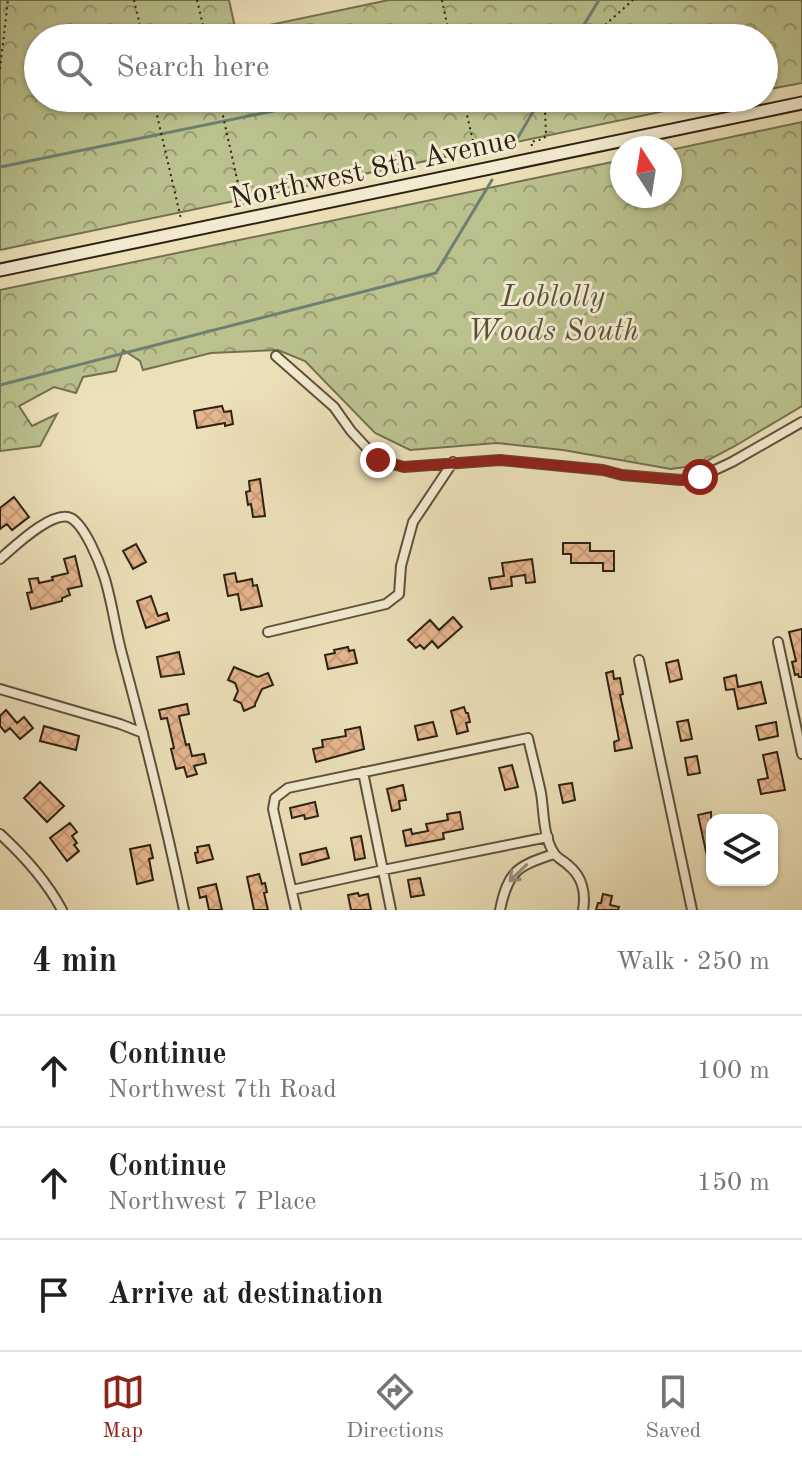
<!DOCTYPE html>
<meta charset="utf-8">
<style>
body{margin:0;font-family:"Old Standard TT",serif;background:#f2f2f2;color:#202124}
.controls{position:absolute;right:24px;bottom:24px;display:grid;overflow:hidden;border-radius:16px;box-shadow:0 2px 6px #0004}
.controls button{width:72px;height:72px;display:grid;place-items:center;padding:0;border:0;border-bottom:2px solid #e0e0e0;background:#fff;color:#202124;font:40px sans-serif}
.compass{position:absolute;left:610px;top:136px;width:72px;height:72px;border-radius:50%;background:#fff;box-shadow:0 2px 6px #0004;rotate:348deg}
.stop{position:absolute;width:24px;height:24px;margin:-18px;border:6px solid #8f2418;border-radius:50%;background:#fff}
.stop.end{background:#8f2418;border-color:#fff;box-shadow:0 2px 8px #0008}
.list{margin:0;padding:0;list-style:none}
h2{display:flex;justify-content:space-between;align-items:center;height:104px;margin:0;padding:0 32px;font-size:34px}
h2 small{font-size:26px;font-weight:400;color:#757577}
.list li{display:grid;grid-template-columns:52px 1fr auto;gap:24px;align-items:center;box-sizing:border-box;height:112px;padding:0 32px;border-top:2px solid #e0e0e0}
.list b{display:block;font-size:30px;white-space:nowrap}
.list p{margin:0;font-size:26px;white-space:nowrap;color:#757577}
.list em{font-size:26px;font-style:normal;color:#757577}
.icon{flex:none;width:44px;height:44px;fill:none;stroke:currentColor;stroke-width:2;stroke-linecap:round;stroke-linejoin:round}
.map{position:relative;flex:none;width:802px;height:910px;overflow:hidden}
.search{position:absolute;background:#fff;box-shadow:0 2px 6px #0004;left:24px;right:24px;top:24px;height:88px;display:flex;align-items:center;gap:20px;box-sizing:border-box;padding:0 28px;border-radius:44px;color:#757577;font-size:30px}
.sheet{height:440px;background:#fff}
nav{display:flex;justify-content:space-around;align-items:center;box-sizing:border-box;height:112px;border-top:2px solid #e0e0e0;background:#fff;font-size:22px;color:#757577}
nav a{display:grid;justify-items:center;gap:4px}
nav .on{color:#8f2418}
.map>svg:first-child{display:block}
.park{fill:url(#park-crowns);stroke:#747150;stroke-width:2}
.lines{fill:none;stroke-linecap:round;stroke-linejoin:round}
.stream{stroke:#6e7f73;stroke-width:3}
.building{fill:url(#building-cross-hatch);stroke:#2e2113;stroke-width:2}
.street-casing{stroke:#5e513c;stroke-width:12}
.secondary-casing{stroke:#2e2113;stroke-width:15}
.path{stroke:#2e2113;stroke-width:2;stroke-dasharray:2 4;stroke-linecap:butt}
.street{stroke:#f3ebd1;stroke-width:8}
.secondary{stroke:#f3ebd1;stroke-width:11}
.oneway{stroke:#9a907c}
.route{stroke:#8f2418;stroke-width:10}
.labels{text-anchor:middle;stroke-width:6;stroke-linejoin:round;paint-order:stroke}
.street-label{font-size:30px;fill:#2e2113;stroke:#f3ebd1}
.park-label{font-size:30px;font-style:italic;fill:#585138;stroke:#f3ebd1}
</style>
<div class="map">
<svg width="802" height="910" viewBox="0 0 802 910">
<defs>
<pattern id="park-crowns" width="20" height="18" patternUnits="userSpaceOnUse" patternTransform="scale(2)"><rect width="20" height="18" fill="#bac18d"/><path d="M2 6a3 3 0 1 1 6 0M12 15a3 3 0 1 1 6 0" fill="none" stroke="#989c72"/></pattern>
<pattern id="building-cross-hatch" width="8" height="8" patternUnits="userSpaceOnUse" patternTransform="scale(2)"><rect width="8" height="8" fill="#e6b68e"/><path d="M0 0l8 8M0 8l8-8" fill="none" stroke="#c69c7a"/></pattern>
</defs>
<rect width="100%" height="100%" fill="#ece0b8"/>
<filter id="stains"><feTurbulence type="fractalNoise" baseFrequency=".0025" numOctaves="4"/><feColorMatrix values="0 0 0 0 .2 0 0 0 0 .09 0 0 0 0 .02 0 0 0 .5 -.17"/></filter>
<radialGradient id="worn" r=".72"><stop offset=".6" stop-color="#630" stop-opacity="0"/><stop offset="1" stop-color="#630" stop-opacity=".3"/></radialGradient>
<path class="park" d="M0,0h229l7,32 153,-32h413v83l-38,7v-52h-726v60h689l-727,152z
M802,122v284l-67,40 -36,19 -28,4 -108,-19 -66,-7 -87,7 -35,-17 -70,-72 -27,-11 -67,3 -68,17 -3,-9 -17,-11 -7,21 -33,6 -7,16 -22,-6 -35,19 13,20 25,-12 -17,32 -40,5v-161l622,-130v36h48v-46z"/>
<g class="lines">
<path class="stream" d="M576,38l23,-38
M513,146l28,-48
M0,167l337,-69
M0,385l436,-112 56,-93"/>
</g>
<path class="building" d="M222,406l2,6 7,-1 2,13 -8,2v-3l-28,5 -3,-17z
M260,479l5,37 -12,1 -2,-13 -3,1 -2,-13 4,-1 -1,-10z
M14,497l15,20 -17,13 -5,-6 -7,5v-21z
M563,543h27v8h24v20h-11v-8h-32v-9h-8z
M136,544l10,18 -13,7 -10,-18z
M75,556l7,30 -14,3 2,6 -8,3v3l-31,8 -4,-16 5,-1 -3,-13 9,-1 1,5 14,-3 -1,-3 16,-4 -4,-14z
M532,559l3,23 -9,1 -1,-8 -14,2 1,9 -21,3 -2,-11 15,-2 -2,-13z
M235,573l2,9 15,-3 1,7 4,-1 5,21 -21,4 -3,-16 -10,2 -4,-21z
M151,596l7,20 9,-3 2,7 -23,8 -9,-27z
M453,617l9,10 -24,21 -6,-7 -8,8 -4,-4 -4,3 -8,-8 22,-20 9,10z
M802,629v48h-3l-1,-3 -3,1 -3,-13 4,-1 -7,-29z
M348,647l1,4 5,-1 3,13 -29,6 -3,-14 10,-2 -1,-3z
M179,652l5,22 -23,3 -4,-20z
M678,660l4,19 -12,3 -4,-19z
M234,667l24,10 10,-4 5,12 -11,4 -7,15v2l-11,5 -3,-8 -7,-3 4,-9 -3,-8 -7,-3z
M613,671l1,8 6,-1 3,16 -3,1 12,53 -17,3 -1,-9 5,-2 -13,-67z
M736,675l2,12 23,-5 5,21 -28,6 -4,-20 -8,1 -2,-12z
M187,704l2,10 -10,2 7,29 3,-1 3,12 12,-2 2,9 -12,3 3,8 -10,3 -3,-10 -8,2 -5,-20 3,-1 -7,-30 -6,1 -2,-9z
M464,707l2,6h2l2,9 -4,1 2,8 -11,3 -6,-23z
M6,710l11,13 7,-6 9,11 -13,11 -10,-11 -5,4 -5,-6v-10z
M688,720l4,19 -11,2 -4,-19z
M433,722l4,14 -19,4 -3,-14z
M776,722l2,14 -19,4 -3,-14z
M44,726l35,10 -3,14 -36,-9z
M360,727l4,22 -48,13 -3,-13 10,-2 -1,-7 24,-4 -1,-6z
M777,752l8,38 -24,4 -3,-14 10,-2 -5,-23z
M697,756l3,17 -12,2 -3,-17z
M512,765l6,22 -13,3 -6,-22z
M40,782l24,24 -17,16 -23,-24z
M572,783l3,17 -12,3 -4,-18z
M403,785l3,15 -7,1 1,8 -8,2 -5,-22z
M315,802l3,14 -13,3 -1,-4 -12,3 -2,-10z
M460,812l3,17 -20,4 1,6 -38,7 -3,-15 8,-2 1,5 16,-3 -2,-7 22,-4 -1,-6z
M711,812l1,53h-3l-11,-50z
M70,823l7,9 -5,4 5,7 -3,2 5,6 -12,10 -17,-23z
M361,836l4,22 -10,2 -4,-22z
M150,845l3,13 -4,1 4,21 -16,4 -7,-35z
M209,845l4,14 -16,4 -2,-10 3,-1 -1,-5z
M326,848l3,10 -27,7 -2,-11z
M259,874l3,10 3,-1 2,9 -3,1 4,17h-14l-7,-33z
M420,878l4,17 -13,2 -3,-17z
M216,884l6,26h-13l-3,-14 -6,2 -2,-10z
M358,893l1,3 9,-2 3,16h-20l-3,-15z
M603,894l9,2 -2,9 9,2 -1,3h-22l2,-7h3z"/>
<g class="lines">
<g class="street-casing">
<path id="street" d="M276,356l58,51 17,24 27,29 26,7 96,-7 103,10 19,5 59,5 19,-3 32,-15 70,-40
M0,559c14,-12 53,-50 71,-41 14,8 28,43 33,58 8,25 11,52 18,78 23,85 44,170 62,256
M268,632l118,-28 13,-10 2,-28 12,-44 40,-60
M778,642l24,112
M639,660l53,250
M0,689l120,35 23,9
M363,772l28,138
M0,834c25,23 46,46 62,76
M292,890l91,-20 165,-33
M296,910l-23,-101 2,-11 13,-10 240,-50c4,18 9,36 13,55 3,18 2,44 13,60 3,5 10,8 14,12 14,11 18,28 15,45
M500,910c8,-39 17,-44 54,-56"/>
</g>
<g class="secondary-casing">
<path id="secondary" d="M0,270l802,-167"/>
</g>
<path class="path" d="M134,0l5,21 2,17
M197,0l9,38
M442,0l8,38
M591,38l8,-2 3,-5 -2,-1 3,-1 3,-5 27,-24
M0,69l8,-69
M153,98l28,121
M219,98l24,108
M463,98l14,60
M532,146l-1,-4 12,-3 3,-3 -1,-27 5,-11"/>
<use href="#street" class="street"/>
<use href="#secondary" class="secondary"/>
</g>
<defs><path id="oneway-shaft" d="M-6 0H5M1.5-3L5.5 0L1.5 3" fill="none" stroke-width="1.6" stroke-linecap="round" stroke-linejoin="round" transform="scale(2)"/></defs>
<use class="oneway" href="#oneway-shaft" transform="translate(518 873) rotate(136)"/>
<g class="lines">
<path class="route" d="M378,460l26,7 96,-7 103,10 19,5 43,4 16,1 19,-3"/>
</g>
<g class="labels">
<g class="street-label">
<text transform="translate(373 168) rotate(-12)" y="10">Northwest 8th Avenue</text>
</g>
<g class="park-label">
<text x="553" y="306">Loblolly<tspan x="553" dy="34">Woods South</tspan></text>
</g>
</g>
<rect width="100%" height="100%" filter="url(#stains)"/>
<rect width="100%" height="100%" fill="url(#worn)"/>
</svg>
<div class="controls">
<button><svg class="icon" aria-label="layers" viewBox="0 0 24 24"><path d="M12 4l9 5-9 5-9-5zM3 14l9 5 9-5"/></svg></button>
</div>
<svg class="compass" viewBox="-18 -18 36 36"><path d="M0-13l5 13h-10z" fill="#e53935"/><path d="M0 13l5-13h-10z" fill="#757577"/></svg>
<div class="stop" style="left:700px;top:477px"></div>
<div class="stop end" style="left:378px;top:460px"></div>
<div class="search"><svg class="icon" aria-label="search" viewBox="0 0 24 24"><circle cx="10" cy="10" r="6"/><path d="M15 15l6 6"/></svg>Search here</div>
</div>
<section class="sheet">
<h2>4 min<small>Walk · 250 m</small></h2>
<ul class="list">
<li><svg class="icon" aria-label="ahead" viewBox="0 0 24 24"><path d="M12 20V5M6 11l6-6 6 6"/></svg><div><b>Continue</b><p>Northwest 7th Road</p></div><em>100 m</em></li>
<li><svg class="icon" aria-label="ahead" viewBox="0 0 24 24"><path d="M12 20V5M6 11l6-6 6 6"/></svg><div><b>Continue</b><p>Northwest 7 Place</p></div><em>150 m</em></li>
<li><svg class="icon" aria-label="arrive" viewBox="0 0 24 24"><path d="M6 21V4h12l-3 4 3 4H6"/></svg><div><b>Arrive at destination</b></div></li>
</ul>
</section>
<nav>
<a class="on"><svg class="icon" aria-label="map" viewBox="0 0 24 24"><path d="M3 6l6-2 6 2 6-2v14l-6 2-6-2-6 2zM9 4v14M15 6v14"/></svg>Map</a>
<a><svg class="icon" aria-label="directions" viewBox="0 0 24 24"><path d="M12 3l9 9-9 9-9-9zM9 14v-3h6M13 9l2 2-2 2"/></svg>Directions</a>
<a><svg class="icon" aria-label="saved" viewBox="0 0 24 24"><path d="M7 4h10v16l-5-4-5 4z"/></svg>Saved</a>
</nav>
